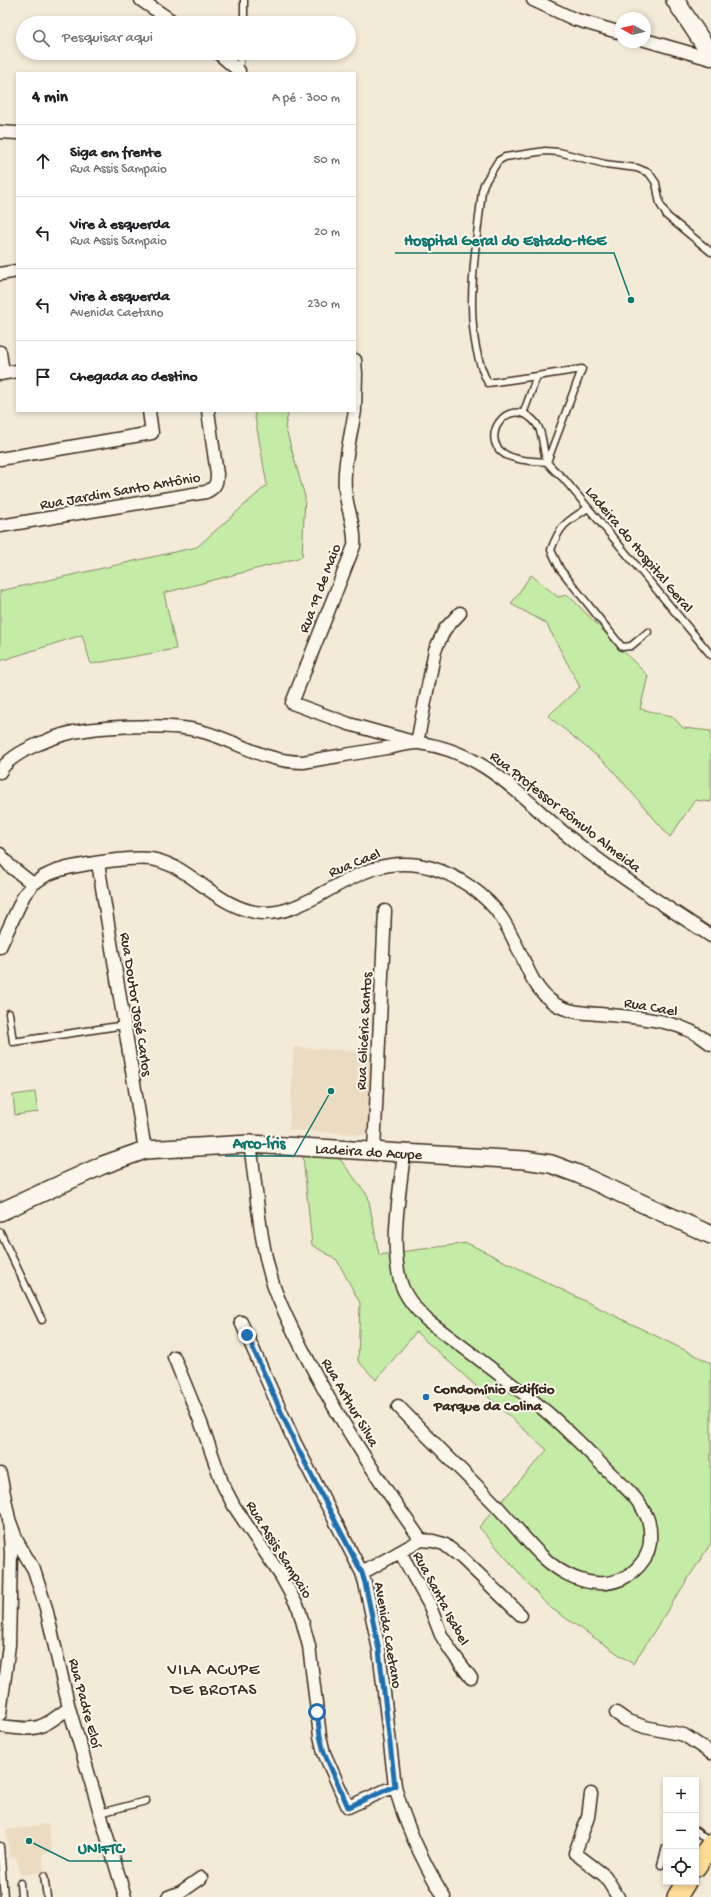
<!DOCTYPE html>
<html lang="pt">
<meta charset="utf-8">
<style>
body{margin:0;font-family:"Gochi Hand",sans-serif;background:#f2f2f2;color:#202124}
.controls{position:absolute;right:12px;bottom:12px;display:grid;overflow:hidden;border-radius:0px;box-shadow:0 2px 6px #0003}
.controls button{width:36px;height:36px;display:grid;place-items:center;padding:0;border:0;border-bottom:1px solid #e0e0e0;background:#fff;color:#202124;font:20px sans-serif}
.compass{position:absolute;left:615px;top:12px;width:36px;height:36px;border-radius:50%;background:#fff;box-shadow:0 2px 6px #0003;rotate:278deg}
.stop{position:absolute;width:12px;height:12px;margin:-9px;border:3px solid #1f6fb2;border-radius:50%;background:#fff}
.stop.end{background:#1f6fb2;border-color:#fff;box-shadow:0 1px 4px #0008}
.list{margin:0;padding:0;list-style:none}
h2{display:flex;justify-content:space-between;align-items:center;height:52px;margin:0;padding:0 16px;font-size:17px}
h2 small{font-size:13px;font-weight:400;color:#757577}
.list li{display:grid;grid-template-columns:26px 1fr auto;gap:12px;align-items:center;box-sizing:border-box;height:72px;padding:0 16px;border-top:1px solid #e0e0e0}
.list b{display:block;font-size:15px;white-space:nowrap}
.list p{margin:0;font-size:13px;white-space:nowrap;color:#757577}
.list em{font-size:13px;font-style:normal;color:#757577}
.icon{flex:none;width:22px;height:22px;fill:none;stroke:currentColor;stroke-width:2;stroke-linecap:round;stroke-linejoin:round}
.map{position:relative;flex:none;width:711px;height:1897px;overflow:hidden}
.search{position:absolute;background:#fff;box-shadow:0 2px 6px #0003;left:16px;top:16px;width:340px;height:44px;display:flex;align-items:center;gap:10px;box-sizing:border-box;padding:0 14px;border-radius:22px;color:#757577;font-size:15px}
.panel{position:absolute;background:#fff;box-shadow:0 2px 6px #0003;left:16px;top:72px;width:340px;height:340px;border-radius:0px}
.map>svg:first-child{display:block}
.built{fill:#ebdbc1}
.green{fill:#c5eca7;stroke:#808b62}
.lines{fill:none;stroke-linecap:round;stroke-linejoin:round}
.lane-casing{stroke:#3b2a1e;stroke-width:9}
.street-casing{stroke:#3b2a1e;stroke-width:15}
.secondary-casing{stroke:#3b2a1e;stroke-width:20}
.primary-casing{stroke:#3b2a1e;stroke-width:22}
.lane{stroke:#fbf7ec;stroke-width:6}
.street{stroke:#fbf7ec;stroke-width:12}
.secondary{stroke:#fbf7ec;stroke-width:17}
.primary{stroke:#fedd96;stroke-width:19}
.route{stroke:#1f6fb2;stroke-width:5}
.poi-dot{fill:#1f6fb2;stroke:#fbf7ec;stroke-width:1.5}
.labels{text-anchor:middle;stroke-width:4;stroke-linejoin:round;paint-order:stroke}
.street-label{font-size:15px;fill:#3b2a1e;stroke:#fbf7ec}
.poi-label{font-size:15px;font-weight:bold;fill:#3b2a1e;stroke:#fbf7ec;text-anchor:start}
.quarter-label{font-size:17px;letter-spacing:1px;fill:#3b2a1e;stroke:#fbf7ec}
.leader{fill:none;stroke:#0f766e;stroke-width:1.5}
.callout-dot{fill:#0f766e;stroke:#fbf7ec;stroke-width:1.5}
.callout-label{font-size:16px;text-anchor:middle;font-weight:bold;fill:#0f766e;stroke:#fbf7ec;stroke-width:4;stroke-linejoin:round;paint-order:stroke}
</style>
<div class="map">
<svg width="711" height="1897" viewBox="0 0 711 1897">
<rect width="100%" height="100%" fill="#f4ead8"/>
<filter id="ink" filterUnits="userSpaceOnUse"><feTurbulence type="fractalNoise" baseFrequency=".025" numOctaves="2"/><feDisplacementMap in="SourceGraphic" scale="8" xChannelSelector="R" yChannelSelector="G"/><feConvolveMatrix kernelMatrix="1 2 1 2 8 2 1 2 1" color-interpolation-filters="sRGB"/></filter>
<g filter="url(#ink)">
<path class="built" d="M294,1047l78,5 -5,83 -78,-5z
M48,1824l4,28 -10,2 2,18 -24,3 -3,-17h-7l-4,-28z"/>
<path class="green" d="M254,411h35l-4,15 20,71 -3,60 -138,36 12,56 -85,15 -9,-29 -82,26v-70l197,-44 70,-62z
M531,575l27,22 10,-2 80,81 -8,33 32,7 11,12 28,3v71l-16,-2 -25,37 -62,-72 -60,-49 32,-29 -34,-64 -35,-19z
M35,1092l3,20 -23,3 -2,-20z
M303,1156l36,2 29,38 11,59 88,-12 244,120v180l-78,121 -85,-58 -69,-79 68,-77 -131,-118 -40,48 -18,-19 2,-58 -23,-43 -25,-15z"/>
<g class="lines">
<g class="lane-casing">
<path id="lane" d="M244,23v-23
M239,71l2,-18
M537,376l45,-7 -35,93
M523,414l14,-38 -49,7c-28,-54 -12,-133 -6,-192l2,-7 14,-23 7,-4 40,-6 14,1 46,12 32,4 12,5 7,10 4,21 7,12 44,36
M547,462c-13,-1 -33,-1 -44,-9 -23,-16 4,-56 29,-34 13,11 9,28 15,42 2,6 12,13 17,18l147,176
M588,508c-22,14 -28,17 -37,42l9,19 62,78 9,-1 17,-14
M9,1013l4,29 112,-17
M0,1232l42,88
M100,1813l46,-12
M696,1831l14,12
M0,1846l4,51
M661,1865l5,-18
M44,1876l3,21
M20,1883l1,14"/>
</g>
<g class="street-casing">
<path id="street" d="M141,0l34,23
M533,0l41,19 47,14
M645,40l66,19
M218,53l21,18
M0,132l17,1
M0,274l17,-3
M0,352l3,21
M355,360l1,14 -1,34
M0,374l17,-3
M355,411c-4,23 -12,55 -10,77 1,20 11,38 9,58l-62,157 57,21 68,19 18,-93 10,-21 15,-16
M0,459l152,-26 -3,-22
M0,526l206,-34c9,-4 11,-8 11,-18l-9,-63
M0,772c10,-21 62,-39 85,-42 28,-4 87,-6 115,1 37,9 62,31 103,31 28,-5 56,-9 83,-14 10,-1 23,-6 33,-5 71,9 108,62 160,102 43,33 87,62 132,91
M0,854l10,12 23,18c5,-3 9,-7 14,-9 19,-10 82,-18 104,-16 9,1 17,5 26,9 28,16 50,42 85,45 21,1 38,-8 56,-17 37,-21 70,-41 114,-28 26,8 54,26 69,49 9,13 15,28 22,42 7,16 14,31 28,42 13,11 32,12 48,13 38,4 81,4 112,30
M98,863l47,287
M0,947l24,-52 9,-11
M250,1144c7,47 9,98 24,143 9,25 21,48 33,71 33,64 72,123 114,182
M374,1151l11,-240
M241,1322l54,121 67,130 3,10 14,67 16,136c10,40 28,76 49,111
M174,1357l27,66 22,62 11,21 47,70 18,33 10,37 11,90 4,17 24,54 47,-21
M398,1406c31,32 63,64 94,95 18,18 32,38 50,55 30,29 77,42 103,2 7,-12 7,-33 0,-45 -9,-18 -26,-31 -40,-45 -22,-22 -44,-45 -68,-64 -36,-29 -73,-56 -110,-84 -11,-11 -23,-24 -27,-40 -10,-38 0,-88 4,-127
M0,1474l9,45 2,34 -2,92 -9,69
M9,1519l8,22 17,29 12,38 23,100 56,189
M421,1540l12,1 11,3 18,14 59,57
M400,1552l29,52 12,31 10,16 20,27
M362,1573l59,-33
M616,1713l10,7 19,7 39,8 27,18
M0,1726c38,5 39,4 69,-18
M591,1794l-3,23 -13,36 30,23 13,21
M168,1897l13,-5 20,-14"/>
</g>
<g class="secondary-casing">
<g id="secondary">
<path d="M675,0l36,55"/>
<path id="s1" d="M0,1212l103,-47 42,-15 105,-6 275,16 26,4 27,10 133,61"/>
</g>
</g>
<g class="primary-casing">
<path id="primary" d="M696,1867l15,-23
M677,1897l9,-15"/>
</g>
<use href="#lane" class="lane"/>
<use href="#street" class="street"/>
<use href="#secondary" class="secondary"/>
<use href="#primary" class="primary"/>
</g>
</g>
<g class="lines" filter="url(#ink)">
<path class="route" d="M247,1335l48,108 67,130 3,10 14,67 16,136 -47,21 -24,-55 -4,-16 -3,-24"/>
</g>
<circle class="poi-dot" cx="426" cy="1397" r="4"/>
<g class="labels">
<g class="street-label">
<text transform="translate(120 490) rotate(-10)" y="5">Rua Jardim Santo Antônio</text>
<text transform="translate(640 549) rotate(50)" y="5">Ladeira do Hospital Geral</text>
<text transform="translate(319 588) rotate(-69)" y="5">Rua 19 de Maio</text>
<text transform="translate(566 811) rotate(38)" y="5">Rua Professor Rômulo Almeida</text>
<text transform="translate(354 862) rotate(-22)" y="5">Rua Cael</text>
<text transform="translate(137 1004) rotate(81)" y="5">Rua Doutor José Carlos</text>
<text transform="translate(651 1006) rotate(10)" y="5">Rua Cael</text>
<text transform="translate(363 1031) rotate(-87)" y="5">Rua Glicéria Santos</text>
<text dy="5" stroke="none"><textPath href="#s1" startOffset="382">Ladeira do Acupe</textPath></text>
<text transform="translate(351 1402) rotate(60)" y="5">Rua Arthur Silva</text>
<text transform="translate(280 1549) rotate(58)" y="5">Rua Assis Sampaio</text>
<text transform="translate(442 1598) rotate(62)" y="5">Rua Santa Isabel</text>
<text transform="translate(389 1635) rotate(80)" y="5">Avenida Caetano</text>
<text transform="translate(86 1703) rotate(75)" y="5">Rua Padre Eloí</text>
</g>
<g class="poi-label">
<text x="434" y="1393">Condomínio Edifício<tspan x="434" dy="17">Parque da Colina</tspan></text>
</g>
<g class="quarter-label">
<text x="214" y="1674">VILA ACUPE<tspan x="214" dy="20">DE BROTAS</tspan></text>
</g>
</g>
<path class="leader" d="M631 300L614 253H395M331 1091L294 1156H225M29 1841L69 1861H132"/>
<g class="callout-dot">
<circle cx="631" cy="300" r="4"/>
<circle cx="331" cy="1091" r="4"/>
<circle cx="29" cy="1841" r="4"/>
</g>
<g class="callout-label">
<text x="505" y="245">Hospital Geral do Estado-HGE</text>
<text x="259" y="1148">Arco-Íris</text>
<text x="101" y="1853">UNIFTC</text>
</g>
</svg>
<div class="controls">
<button>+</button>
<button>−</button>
<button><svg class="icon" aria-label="locate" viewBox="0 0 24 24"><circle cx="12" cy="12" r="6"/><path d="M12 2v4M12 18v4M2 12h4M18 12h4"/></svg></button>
</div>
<svg class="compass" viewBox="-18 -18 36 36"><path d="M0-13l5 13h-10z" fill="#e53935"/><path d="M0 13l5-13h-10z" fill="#757577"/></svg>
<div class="stop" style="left:317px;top:1712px"></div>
<div class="stop end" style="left:247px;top:1335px"></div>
<div class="search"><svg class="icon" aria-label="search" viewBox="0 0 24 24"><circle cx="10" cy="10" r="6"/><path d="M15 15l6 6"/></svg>Pesquisar aqui</div>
<section class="panel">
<h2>4 min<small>A pé · 300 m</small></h2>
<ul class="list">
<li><svg class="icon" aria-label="ahead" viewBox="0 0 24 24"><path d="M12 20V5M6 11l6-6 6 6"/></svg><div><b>Siga em frente</b><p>Rua Assis Sampaio</p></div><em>50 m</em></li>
<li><svg class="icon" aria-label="left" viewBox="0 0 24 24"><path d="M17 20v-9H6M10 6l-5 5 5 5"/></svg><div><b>Vire à esquerda</b><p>Rua Assis Sampaio</p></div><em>20 m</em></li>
<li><svg class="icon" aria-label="left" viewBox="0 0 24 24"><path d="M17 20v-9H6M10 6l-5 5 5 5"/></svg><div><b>Vire à esquerda</b><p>Avenida Caetano</p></div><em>230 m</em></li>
<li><svg class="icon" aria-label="arrive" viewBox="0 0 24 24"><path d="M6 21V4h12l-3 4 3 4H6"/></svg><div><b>Chegada ao destino</b></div></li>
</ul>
</section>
</div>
